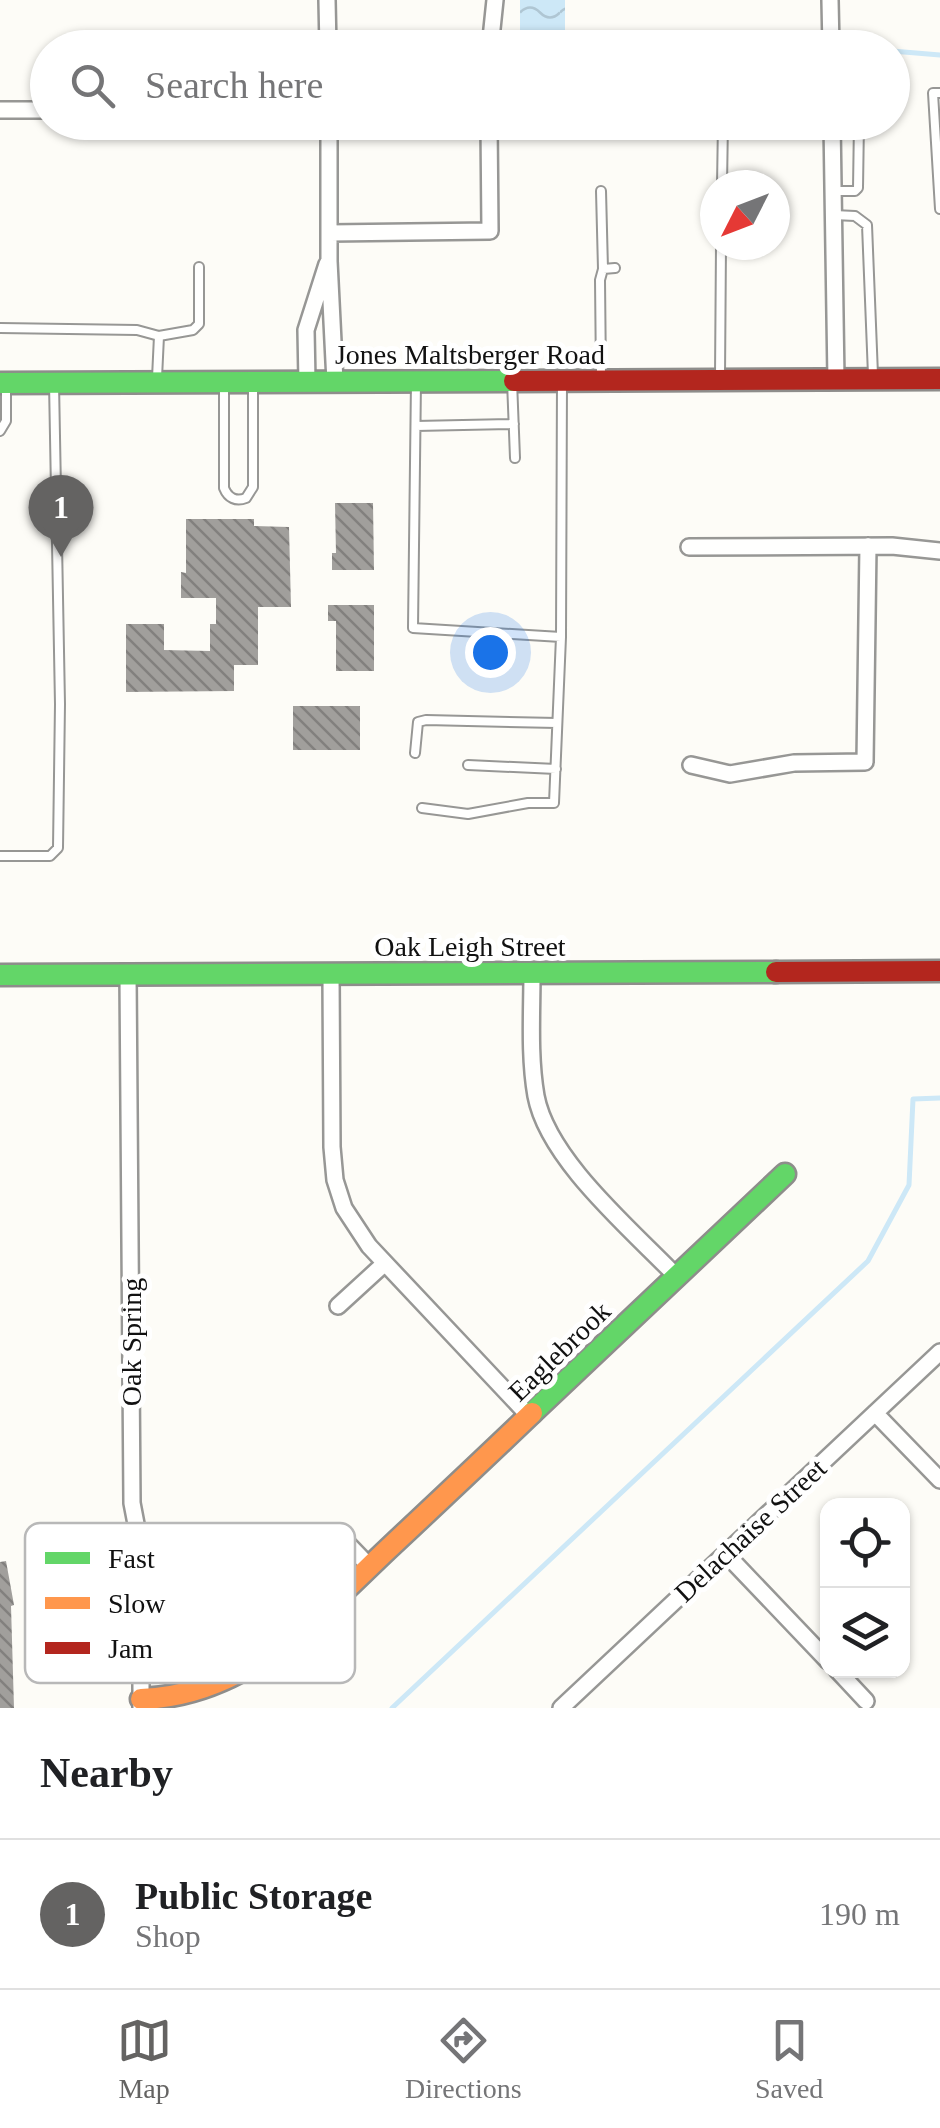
<!DOCTYPE html>
<style>
body{margin:0;font-family:"Times New Roman",serif;background:#f6f6f6;color:#202124}
.controls{position:absolute;right:30px;bottom:30px;display:grid;overflow:hidden;border-radius:20px;box-shadow:0 2px 8px #0004}
.controls button{width:90px;height:90px;display:grid;place-items:center;padding:0;border:0;border-bottom:2px solid #e0e0e0;background:#fff;color:#202124;font:50px sans-serif}
.compass{position:absolute;left:700px;top:170px;width:90px;height:90px;border-radius:50%;background:#fff;box-shadow:0 2px 8px #0004;rotate:228deg}
.you{position:absolute;left:490px;top:652px;width:35px;height:35px;margin:-25px;border:8px solid #fff;border-radius:50%;background:#1a73e8;box-shadow:0 0 0 15px #1a73e833}
.badge{display:grid;place-items:center;width:65px;height:65px;border-radius:50%;background:#646362;color:#fff;font-size:32px;font-weight:700}
.pin{position:absolute;translate:-50% -82px;filter:drop-shadow(0 2px 5px #0008)}
.pin::after{content:'';position:absolute;top:52px;width:35px;height:30px;background:inherit;clip-path:polygon(0 0,100% 0,50% 100%)}
.list{margin:0;padding:0;list-style:none}
h2{display:flex;justify-content:space-between;align-items:center;height:130px;margin:0;padding:0 40px;font-size:42px}
h2 small{font-size:32px;font-weight:400;color:#757577}
.list li{display:grid;grid-template-columns:65px 1fr auto;gap:30px;align-items:center;box-sizing:border-box;height:150px;padding:0 40px;border-top:2px solid #e0e0e0}
.list b{display:block;font-size:38px;white-space:nowrap}
.list p{margin:0;font-size:32px;white-space:nowrap;color:#757577}
.list em{font-size:32px;font-style:normal;color:#757577}
.icon{flex:none;width:55px;height:55px;fill:none;stroke:currentColor;stroke-width:2;stroke-linecap:round;stroke-linejoin:round}
.map{position:relative;flex:none;width:940px;height:1708px;overflow:hidden}
.search{position:absolute;background:#fff;box-shadow:0 2px 8px #0004;left:30px;right:30px;top:30px;height:110px;display:flex;align-items:center;gap:25px;box-sizing:border-box;padding:0 35px;border-radius:55px;color:#757577;font-size:38px}
.sheet{height:280px;background:#fff}
nav{display:flex;justify-content:space-around;align-items:center;box-sizing:border-box;height:140px;border-top:2px solid #e0e0e0;background:#fff;font-size:28px;color:#757577}
nav a{display:grid;justify-items:center;gap:5px}
nav .on{color:#646362}
.map>svg:first-child{display:block}
.water{fill:url(#water-waves)}
.lines{fill:none;stroke-linecap:round;stroke-linejoin:round}
.stream{stroke:#cde8f7;stroke-width:5}
.building{fill:url(#building-back-hatch)}
.lane-casing{stroke:#979795;stroke-width:12}
.street-casing{stroke:#979795;stroke-width:20}
.fast-casing{stroke:#8e8d8b;stroke-width:25}
.slow-casing{stroke:#8e8d8b;stroke-width:25}
.jam-casing{stroke:#8e8d8b;stroke-width:25}
.lane{stroke:#fffffe;stroke-width:8}
.street{stroke:#fffffe;stroke-width:15}
.fast{stroke:#63d668;stroke-width:20}
.slow{stroke:#ff974d;stroke-width:20}
.jam{stroke:#b3261e;stroke-width:20}
.labels{text-anchor:middle;stroke-width:10;stroke-linejoin:round;paint-order:stroke}
.street-label{font-size:28px;fill:#111;stroke:#fff}
.key{fill:#fff;stroke:#b8b8b8;stroke-width:2.5}
.key-label{font-size:28px;fill:#111}
</style>
<div class="map">
<svg width="940" height="1708" viewBox="0 0 940 1708">
<defs>
<pattern id="water-waves" width="16" height="10" patternUnits="userSpaceOnUse" patternTransform="scale(2.5)"><rect width="16" height="10" fill="#cde8f7"/><path d="M0 5q4-4 8 0t8 0" fill="none" stroke="#afc6d3"/></pattern>
<pattern id="building-back-hatch" width="6" height="6" patternUnits="userSpaceOnUse" patternTransform="scale(2.5)"><rect width="6" height="6" fill="#a19f9c"/><path d="M-1 5l2 2M0 0l6 6M5-1l2 2" fill="none" stroke="#82807e"/></pattern>
</defs>
<rect width="100%" height="100%" fill="#fdfcf7"/>
<path class="water" d="M520,0h45v47h-45z"/>
<g class="lines">
<path class="stream" d="M572,46l87,2
M892,51l48,4
M392,1708l476,-447 41,-76 4,-86 27,-1"/>
</g>
<path class="building" d="M335,503h38l1,67h-42v-17h4z
M186,519h68v7l35,1 2,80h-33v58h-24v26l-108,1v-68h38v26l46,1v-27h6v-26h-35v-26l5,1z
M328,605h46v66h-38v-50h-8z
M293,706h67v44h-67z
M6,1561l8,44 -3,1 3,102h-14v-146z"/>
<g class="lines">
<g class="lane-casing">
<path id="lane" d="M940,93h-7l7,116
M722,185l1,-63
M601,191l2,78
M835,191h20l3,-3 1,-66
M834,215l21,1 12,9 6,150
M0,328l137,2 22,6 -2,42
M159,336l34,-6 6,-6v-57
M601,376l-1,-96 3,-11 12,-1
M720,376l1,-131
M416,381l-3,247 148,9 1,-256
M512,381l3,77
M224,382v106c4,10 12,14 22,10l7,-11v-103
M416,426l98,-2
M0,431l6,-10v-34
M415,753l3,-31 8,-2 131,3
M468,765l88,4
M422,808l46,6 60,-11h26l7,-166
M0,856h50l8,-8 2,-144 -6,-321"/>
</g>
<g class="street-casing">
<path id="street" d="M327,0l1,48
M830,0l1,48
M490,48l5,-48
M0,110h48
M329,122v139l6,121
M832,122l4,258
M330,233l160,-2 -1,-109
M307,382l-1,-52 21,-66
M689,547l203,-1 48,5
M691,765l39,9 64,-11 71,-1 3,-216
M532,973c0,40 -3,83 4,123 12,64 96,134 141,181
M128,974l4,529 9,47v158
M331,975l1,172 3,33 9,28 25,38 161,171
M338,1306l47,-43
M875,1413l65,67
M341,1537l29,30
M725,1553l103,108
M837,1670l29,31
M561,1708l379,-356"/>
</g>
<g class="fast-casing">
<path id="fast" d="M0,383l514,-2
M0,975l776,-3
M532,1413l253,-239"/>
</g>
<g class="slow-casing">
<path id="slow" d="M141,1699c106,-3 175,-82 247,-150 48,-45 96,-90 144,-136"/>
</g>
<g class="jam-casing">
<path id="jam" d="M514,381l426,-2
M776,972l164,-1"/>
</g>
<use href="#lane" class="lane"/>
<use href="#street" class="street"/>
<use href="#fast" class="fast"/>
<use href="#slow" class="slow"/>
<use href="#jam" class="jam"/>
</g>
<g class="labels">
<g class="street-label">
<text x="470" y="364">Jones Maltsberger Road</text>
<text x="470" y="956">Oak Leigh Street</text>
<text transform="translate(131 1342) rotate(-90)" y="10">Oak Spring</text>
<text transform="translate(559 1351) rotate(-44)" y="10">Eaglebrook</text>
<text transform="translate(750 1530) rotate(-43)" y="10">Delachaise Street</text>
</g>
</g>
<rect x="25" y="1523" width="330" height="160" rx="15" class="key"/>
<rect x="45" y="1552" width="45" height="12" fill="#63d668"/>
<rect x="45" y="1597" width="45" height="12" fill="#ff974d"/>
<rect x="45" y="1642" width="45" height="12" fill="#b3261e"/>
<g class="key-label">
<text x="108" y="1568">Fast</text>
<text x="108" y="1613">Slow</text>
<text x="108" y="1658">Jam</text>
</g>
</svg>
<div class="controls">
<button><svg class="icon" aria-label="locate" viewBox="0 0 24 24"><circle cx="12" cy="12" r="6"/><path d="M12 2v4M12 18v4M2 12h4M18 12h4"/></svg></button>
<button><svg class="icon" aria-label="layers" viewBox="0 0 24 24"><path d="M12 4l9 5-9 5-9-5zM3 14l9 5 9-5"/></svg></button>
</div>
<svg class="compass" viewBox="-18 -18 36 36"><path d="M0-13l5 13h-10z" fill="#e53935"/><path d="M0 13l5-13h-10z" fill="#757577"/></svg>
<div class="you"></div>
<div class="pin badge" style="left:61px;top:557px">1</div>
<div class="search"><svg class="icon" aria-label="search" viewBox="0 0 24 24"><circle cx="10" cy="10" r="6"/><path d="M15 15l6 6"/></svg>Search here</div>
</div>
<section class="sheet">
<h2>Nearby<small></small></h2>
<ul class="list">
<li><span class="badge">1</span><div><b>Public Storage</b><p>Shop</p></div><em>190 m</em></li>
</ul>
</section>
<nav>
<a class="on"><svg class="icon" aria-label="map" viewBox="0 0 24 24"><path d="M3 6l6-2 6 2 6-2v14l-6 2-6-2-6 2zM9 4v14M15 6v14"/></svg>Map</a>
<a><svg class="icon" aria-label="directions" viewBox="0 0 24 24"><path d="M12 3l9 9-9 9-9-9zM9 14v-3h6M13 9l2 2-2 2"/></svg>Directions</a>
<a><svg class="icon" aria-label="saved" viewBox="0 0 24 24"><path d="M7 4h10v16l-5-4-5 4z"/></svg>Saved</a>
</nav>
